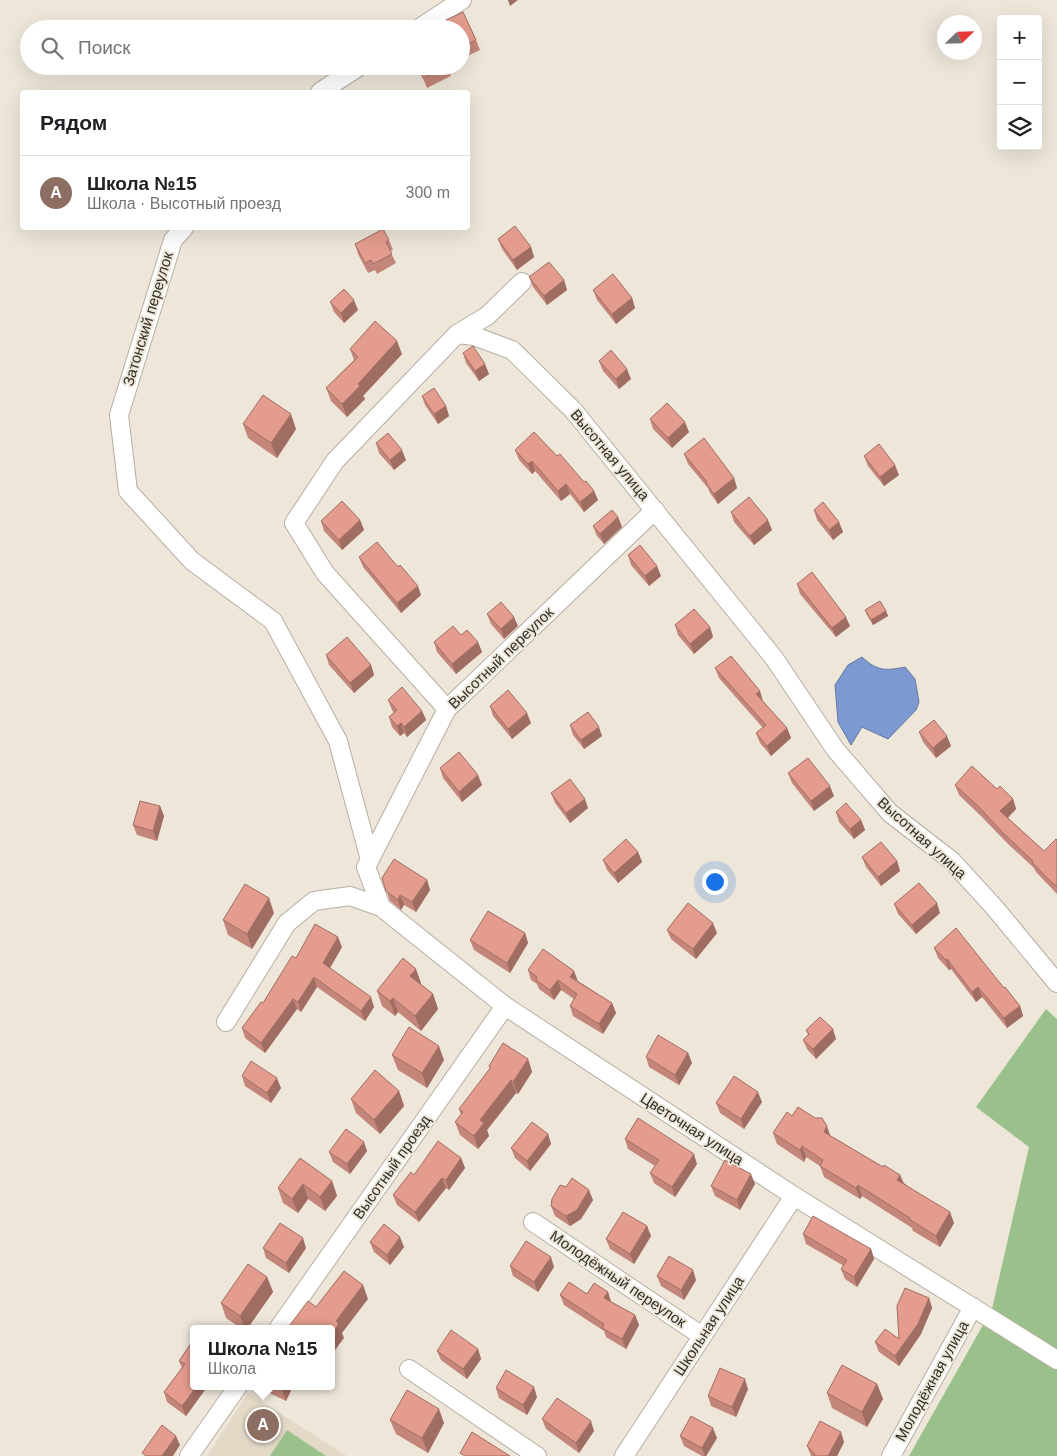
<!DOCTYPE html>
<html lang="ru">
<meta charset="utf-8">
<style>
body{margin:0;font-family:Helvetica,sans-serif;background:#f2f2f2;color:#202124}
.controls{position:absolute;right:15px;top:15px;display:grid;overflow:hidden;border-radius:5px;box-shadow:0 5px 20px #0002}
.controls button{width:45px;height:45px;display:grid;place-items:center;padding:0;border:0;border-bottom:1px solid #e0e0e0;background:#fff;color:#202124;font:25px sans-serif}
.compass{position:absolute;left:937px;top:15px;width:45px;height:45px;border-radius:50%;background:#fff;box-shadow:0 5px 20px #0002;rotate:67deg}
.you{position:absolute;left:714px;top:881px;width:18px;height:18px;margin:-12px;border:4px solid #fff;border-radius:50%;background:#1a73e8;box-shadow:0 0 0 8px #1a73e833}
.badge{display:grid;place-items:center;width:32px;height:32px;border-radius:50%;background:#111827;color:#fff;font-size:16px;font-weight:700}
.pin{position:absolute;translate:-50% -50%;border:2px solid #fff;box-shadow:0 1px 5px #0006}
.popup{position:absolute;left:190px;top:1325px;width:145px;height:65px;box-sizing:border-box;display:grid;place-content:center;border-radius:5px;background:#fff;filter:drop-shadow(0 1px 4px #0005);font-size:16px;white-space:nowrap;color:#757577}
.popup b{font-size:19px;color:#202124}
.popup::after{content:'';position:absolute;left:50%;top:100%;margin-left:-10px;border:10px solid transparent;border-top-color:#fff}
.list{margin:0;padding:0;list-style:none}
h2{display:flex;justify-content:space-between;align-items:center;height:65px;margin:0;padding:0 20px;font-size:21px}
h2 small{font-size:16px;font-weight:400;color:#757577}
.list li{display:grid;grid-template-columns:32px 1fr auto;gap:15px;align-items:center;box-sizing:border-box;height:75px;padding:0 20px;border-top:1px solid #e0e0e0}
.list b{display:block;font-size:19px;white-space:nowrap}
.list p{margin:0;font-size:16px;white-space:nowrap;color:#757577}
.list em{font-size:16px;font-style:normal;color:#757577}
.icon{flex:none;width:28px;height:28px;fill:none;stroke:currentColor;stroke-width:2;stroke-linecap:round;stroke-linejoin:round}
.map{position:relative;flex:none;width:1057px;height:1456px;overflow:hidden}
.search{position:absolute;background:#fff;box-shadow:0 5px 20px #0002;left:20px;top:20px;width:450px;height:55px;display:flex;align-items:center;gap:12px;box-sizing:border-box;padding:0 18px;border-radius:28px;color:#757577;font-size:19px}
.panel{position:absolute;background:#fff;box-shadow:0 5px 20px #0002;left:20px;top:90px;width:450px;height:140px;border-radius:5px}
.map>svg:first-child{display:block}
.built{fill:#e3d9c6}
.green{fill:#9ac18b}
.water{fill:#7c99d1;stroke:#65799f}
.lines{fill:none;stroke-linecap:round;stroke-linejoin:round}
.minor-casing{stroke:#b6afa3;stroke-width:20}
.minor{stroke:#fff;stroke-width:18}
.wall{fill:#c4867a}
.shaded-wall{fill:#a06d63}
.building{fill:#e49c8e;stroke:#a06d63}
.labels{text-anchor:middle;stroke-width:4;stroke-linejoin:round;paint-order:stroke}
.street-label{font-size:15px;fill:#302e29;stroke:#ede6d9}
</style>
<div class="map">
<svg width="1057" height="1456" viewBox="0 0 1057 1456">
<rect width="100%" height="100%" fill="#ede6d9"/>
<path class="built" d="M248,1393l99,63h-140z"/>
<path class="green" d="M1046,1009l11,10v437h-148l83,-147 37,-162 -53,-40z
M287,1430l39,26h-56z"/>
<path class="water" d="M862,657c15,14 23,14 43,10l10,12 4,23 -3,8 -28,29 -26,-12 -11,18 -13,-23 -3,-37 13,-20z"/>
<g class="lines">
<g class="minor-casing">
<path id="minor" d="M418,29l44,-29
M320,92l40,-26
M184,228l-11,12 -54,175 9,76 64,70 81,60 65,120 32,119
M457,334l17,2 38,14 61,60 201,248 61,91 55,64 62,48 42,46 63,76
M655,510l-208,199 -81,158 15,40 124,99 289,190 263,164
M447,709l-122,-136 -31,-50 41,-62 122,-127 30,-18 35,-34
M226,1022l61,-99 27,-22 36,-5 31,11
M533,1222l169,114
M278,1329l227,-323
M409,1369l128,87
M189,1456l49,-70
M624,1456l170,-260
M891,1456l82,-149"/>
</g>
<use href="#minor" class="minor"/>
</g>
<path class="wall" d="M463,12l13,28 4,10 -17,8 -2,-5v-24h-11l-4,-9z
M418,66h30l3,10 -24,12z
M498,239l33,8 3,10 -17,13 -15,-21z
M389,240l4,10 -3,1 6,12 -19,11 -2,-4 -7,3 -10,-19 -3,-10z
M529,277l35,3 3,10 -20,15 -14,-18z
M593,290l39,8 3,10 -19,16 -19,-24z
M330,302l28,8 -14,13 -10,-11z
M350,349l52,5 -39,42 2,3 -18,18 -16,-16 -5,-13 28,-28z
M463,353l26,21 -10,7 -13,-18z
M599,361l32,18 -12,10 -16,-18z
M422,396l24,10 3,10 -11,8 -13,-19z
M650,419l39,13 -17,16 -19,-19z
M243,424l53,5 -19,29 -29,-20z
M376,443l30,17 -12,10 -15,-17z
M515,450l42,6 37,35 4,9 -14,12 -14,-18 -9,7 -26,-30 -3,3 -13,-14z
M684,454l50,24 3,10 -19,16 -8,-11 -2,-5 -20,-24z
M864,456l35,19 -15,11 -16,-20z
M814,510l25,12 4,10 -10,8 -16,-20z
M731,512l41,18 -18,15 -20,-23z
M618,517l4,10 -18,17 -7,-8 -4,-10z
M360,520l4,10 -22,20 -18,-19 -3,-10z
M628,555l33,21 -12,10 -18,-21z
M359,557l62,38 -20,18 -38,-46z
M797,584l53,42 -14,11 -36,-43z
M865,610l21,1 2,5 -15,9 -6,-10z
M487,614l31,12 -14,13 -13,-15z
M675,625l35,2 3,10 -19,17 -16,-19z
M461,635l17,7 4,10 -26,22 -19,-22 -3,-10z
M326,655l45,10 3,10 -20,18 -25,-28z
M715,668l48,33 24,27 4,10 -20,18 -11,-13 -4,-10 7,-5 -44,-50z
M388,700l34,11 4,9 -19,17 -3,-4 -4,3 -8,-9 -3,-10 5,-4 -2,-3z
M490,706l41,17 -19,16 -19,-23z
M570,725l32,11 -18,13 -11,-14z
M919,732l32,14 -15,12 -13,-16z
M440,768l42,17 -20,17 -19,-24z
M788,773l46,23 -20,15 -22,-28z
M955,785l42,4 16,10 3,10 -8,9 36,33 13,-11v54l-21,-22 -2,-4 -27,-25 -25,-26 -23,-22z
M551,793l37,15 -18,15 -15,-20z
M160,806l4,10 -7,25 -20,-6 -4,-10z
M836,812l25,8 4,10 -11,9 -15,-17z
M638,852l4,10 -24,21 -11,-13 -4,-10z
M862,857l35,4 3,10 -19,15 -15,-19z
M382,878l45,2 3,10 -14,22 -12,-7 -3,5 -11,-9z
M894,904l46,9 -24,21 -18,-20z
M274,913l-22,36 -24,-14 -5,-15z
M667,930l50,3 -21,26 -25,-20z
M525,933l3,10 -18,30 -36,-23 -4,-10z
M342,947l-12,21 44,39 -9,14 -48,-34 -16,25 -4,-3 -32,44 -20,-15 -3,-10 21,-25 33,-45z
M934,948l70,40 16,18 3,10 -16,12 -25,-31 -6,5 -25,-33 -2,1 -11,-12z
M528,970l50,11 34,22 4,10 -13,21 -30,-18 -3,-10 4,-7 -13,-9 -7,10 -15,-11 -2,-5 -6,-4z
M421,983v1l12,10 5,15 -17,22 -23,-19 -3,4 -13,-10 -5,-15z
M806,1030l30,9 -20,20 -9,-10 -4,-9 5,-5z
M688,1053l4,10 -13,22 -30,-18 -3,-10z
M392,1055l52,5 -17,28 -29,-18z
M528,1059l4,13 -14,22 -2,-1 -29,37 2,6 -11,13 -18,-14 -5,-13 6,-7 -2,-6 31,-40 -1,-3z
M242,1076l39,12 -10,15 -26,-17z
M399,1091l5,15 -24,28 -24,-21 -5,-14z
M762,1102l-18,27 -24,-16 -4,-10z
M792,1116l39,20 52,31 17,8 4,8 50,40 -14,24 -27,-16 -1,-3 -50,-32 -2,3 -36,-22 -4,-11 -14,-9 -2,5 -27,-18 -4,-11z
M548,1134l3,10 -21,27 -15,-13 -4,-10z
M625,1139l72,25 -22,33 -21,-14 -4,-10 5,-7 -27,-17z
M367,1151l-17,23 -17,-12 -4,-10z
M461,1158l4,10 -16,22 -3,-2 -27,34 -22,-17 -4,-10 21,-20z
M332,1181l5,15 -12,15 -17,-12 -10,14 -15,-10 -5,-15z
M755,1184l-15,26 -25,-14 -4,-10z
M566,1187l27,13 -12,19 -11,7 -15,-10 -4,-10z
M647,1226l4,10 -17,28 -24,-15 -4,-10z
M803,1234l68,15 3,10 -17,28 -12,-8 -4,-10 3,-3 -38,-22z
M370,1242l34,5 -14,18 -16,-13z
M263,1248h43l-17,25 -23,-15z
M510,1266l44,1 -16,25 -25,-16z
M657,1276l39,4 -12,20 -23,-14z
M267,1277l6,15 -26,37h-5l-16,-11 -5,-15z
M608,1292l3,10 24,13 4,10 -13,24 -20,-12 -2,-6 -40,-26 -4,-10z
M929,1298l3,10 -11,26 -22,32 -20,-14 -4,-10 24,-3z
M194,1339v47h17l-2,3 -2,-2 -21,29 -19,-14 -3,-10 18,-24 -3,-7z
M478,1349l3,10 -14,20 -26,-19 -4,-9z
M877,1384l6,15 -16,28 -35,-19 -5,-15z
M255,1386h38l-7,15z
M496,1388l41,9 -10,18 -28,-17z
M748,1389l-12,28 -25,-11 -3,-10z
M542,1419l52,12 -15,22 -33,-24z
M390,1420l54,3 -16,30 -32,-19z
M680,1436l37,2 -11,18h-4l-18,-10z
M844,1442l-7,14h-26l-4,-10z"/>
<path class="shaded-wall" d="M508,0h10l-8,6z
M531,247l3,10 -17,13 -4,-10z
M564,280l3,10 -20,15 -3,-9z
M632,298l3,10 -19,16 -4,-10z
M354,300l4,10 -14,13 -3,-10z
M397,341l5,13 -39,42 2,3 -18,18 -5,-13 16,-20z
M485,364l4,10 -10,7 -4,-10z
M627,369l4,10 -12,10 -3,-10z
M446,406l3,10 -11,8 -4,-10z
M291,414l5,15 -19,29 -6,-15z
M685,422l4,10 -17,16 -4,-10z
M402,450l4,10 -12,10 -4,-10z
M532,461l3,10 -3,3 -4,-10z
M895,465l4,10 -15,11 -4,-9z
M734,478l3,10 -19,16 -4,-10z
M566,484l4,10 -9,7 -3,-10z
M594,491l4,9 -14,12 -4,-10z
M618,517l4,10 -18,17 -4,-10z
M360,520l4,10 -22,20 -3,-10z
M768,520l4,10 -18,15 -4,-9z
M839,522l4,10 -10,8 -4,-10z
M657,566l4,10 -12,10 -4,-10z
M418,586l3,9 -20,18 -4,-10z
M886,611l2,5 -15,9 -2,-5z
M514,617l4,9 -14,13 -3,-10z
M846,617l4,9 -14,11 -4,-9z
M710,627l3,10 -19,17 -4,-10z
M478,642l4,10 -26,22 -4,-10z
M371,665l3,10 -20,18 -4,-10z
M760,691l3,10 -7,-7z
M422,711l4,9 -19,17 -3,-10z
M527,713l4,10 -19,16 -4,-10z
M401,723l3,10 -4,3 -3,-10z
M599,727l3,9 -18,13 -3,-9z
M787,728l4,10 -20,18 -4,-10z
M947,736l4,10 -15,12 -3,-10z
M478,775l4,10 -20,17 -3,-10z
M830,786l4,10 -20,15 -3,-10z
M585,799l3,9 -18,15 -4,-10z
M1013,799l3,10 -12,12 -4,-10z
M160,806l4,10 -7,25 -4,-10z
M861,820l4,10 -11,9 -4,-10z
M638,852l4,10 -24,21 -4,-10z
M897,861l3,10 -19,15 -3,-9z
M427,880l3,10 -14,22 -4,-10z
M400,895l4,10 -3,5 -3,-10z
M269,898l5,15 -22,36 -5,-15z
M937,903l3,10 -24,21 -4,-9z
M713,923l4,10 -21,26 -3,-10z
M525,933l3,10 -18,30 -3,-10z
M338,937l4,10 -15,26 -4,-10z
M947,959l4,10 -2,1 -3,-10z
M416,969l5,14 -5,7 -6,-14z
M574,971l4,10 -8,-4z
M314,977l3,10 -16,25 -3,-10z
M558,980l3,10 -7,10 -4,-10z
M978,987l4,10 -6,5 -4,-10z
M433,994l5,15 -17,22 -6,-15z
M371,997l3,10 -9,14 -4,-10z
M393,998l5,14 -3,4 -5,-15z
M293,999l4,10 -32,44 -4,-10z
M612,1003l4,10 -13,21 -4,-10z
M1020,1006l3,10 -16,12 -3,-10z
M833,1029l3,10 -20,20 -3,-10z
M439,1046l5,14 -17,28 -5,-15z
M688,1053l4,10 -13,22 -4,-10z
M528,1059l4,13 -14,22 -5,-12z
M277,1078l4,10 -10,15 -4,-10z
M511,1080l5,13 -29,37 2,6 -11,13 -4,-13 6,-16z
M399,1091l5,15 -24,28 -6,-14z
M758,1092l4,10 -18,27 -3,-10z
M827,1126l4,12 -7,-6z
M548,1134l3,10 -21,27 -3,-10z
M364,1142l3,9 -17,23 -3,-10z
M802,1146l4,11 -2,5 -4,-12z
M694,1154l3,10 -22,33 -3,-10z
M461,1158l4,10 -16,22 -3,-10z
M751,1174l4,10 -15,26 -3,-10z
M900,1175l4,11 -7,-6z
M442,1178l4,10 -27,34 -4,-10z
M332,1181l5,15 -12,15 -5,-14z
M303,1184l5,15 -10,14 -6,-14z
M858,1185l4,11 -2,3 -4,-11z
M589,1190l4,10 -12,19 -11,7 -4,-10z
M950,1212l4,11 -14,24 -4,-11z
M647,1226l4,10 -17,28 -4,-10z
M400,1237l4,10 -14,18 -3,-10z
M303,1238l3,10 -17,25 -3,-10z
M871,1249l3,10 -17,28 -3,-10z
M551,1257l3,10 -16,25 -4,-10z
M693,1270l3,10 -12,20 -3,-10z
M267,1277l6,15 -26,37h-2l-5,-13z
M363,1285l5,14 -26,34 2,5 -12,16v-20l4,-13z
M608,1292l3,10 -7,-4z
M929,1298l3,10 -11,26 -22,32 -4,-10z
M635,1315l4,10 -13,24 -4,-10z
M478,1349l3,10 -14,20 -4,-10z
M745,1379l3,10 -12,28 -4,-10z
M877,1384l6,15 -16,28 -5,-15z
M197,1386h10v1l-21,29 -4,-10z
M281,1386h12l-7,15 -5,-14z
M534,1387l3,10 -10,18 -4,-10z
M439,1409l5,14 -16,30 -6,-15z
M591,1421l3,10 -15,22 -3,-10z
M713,1428l4,10 -11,18h-1l-3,-8z
M841,1432l3,10 -7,14h-9z
M176,1436l4,9 -7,11h-11z"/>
<path class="building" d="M463,12l13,28 -15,7v-18h-10l-5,-9z
M418,66h30l-25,12z
M515,226l16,21 -18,13 -15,-21z
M383,229l6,11 -3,2 6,12 -19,10 -2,-4 -6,3 -10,-19z
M549,262l15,18 -20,16 -15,-19z
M613,274l19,24 -20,16 -19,-24z
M344,289l10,11 -13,13 -11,-11z
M375,321l22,20 -39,43 2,2 -18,18 -16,-16 32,-31 -8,-8z
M473,346l12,18 -10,7 -12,-18z
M611,350l16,19 -11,10 -17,-18z
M434,388l12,18 -12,8 -12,-18z
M263,395l28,19 -20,29 -28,-19z
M667,403l18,19 -17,16 -18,-19z
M534,432l23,24 3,-2 24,28 2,-1 8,10 -14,11 -14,-18 -8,7 -26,-30 -4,3 -13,-14z
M388,433l14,17 -12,10 -14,-17z
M704,438l30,40 -20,16 -8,-11 1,-1 -23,-28z
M879,444l16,21 -15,12 -16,-21z
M749,497l19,23 -18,16 -19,-24z
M342,501l18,19 -21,20 -18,-19z
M823,502l16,20 -10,8 -15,-20z
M612,510l6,7 -18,17 -7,-8z
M377,542l21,25 2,-2 18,21 -21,17 -38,-46z
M640,545l17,21 -12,10 -17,-21z
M812,572l34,45 -14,11 -35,-44z
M880,601l6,10 -15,9 -6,-10z
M501,602l13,15 -13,12 -14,-15z
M694,609l16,18 -20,17 -15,-19z
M453,626l8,9 6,-5 11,12 -26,22 -18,-22z
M347,637l24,28 -21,18 -24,-28z
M731,656l29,35 -4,3 31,34 -20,18 -11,-13 10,-8 -51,-57z
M402,687l20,24 -18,16 -3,-4 -4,3 -8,-9 8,-7 -9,-10z
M508,690l19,23 -19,16 -18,-23z
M588,712l11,15 -18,13 -11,-15z
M934,720l13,16 -14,12 -14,-16z
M459,752l19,23 -19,17 -19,-24z
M808,758l22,28 -19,15 -23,-28z
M972,766l25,23 3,-3 13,13 -13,12 44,40 12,-12 1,1v47l-9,-8 -16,-17 1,-1 -30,-28 -24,-26 -24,-22z
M570,779l15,20 -19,14 -15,-20z
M140,801l20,5 -7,25 -20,-6z
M846,803l15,17 -11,9 -14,-17z
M626,839l12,13 -24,21 -11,-13z
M881,842l16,19 -19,16 -16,-20z
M394,859l33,21 -15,22 -12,-7 -2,5 -12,-9 -4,-13z
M919,883l18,20 -25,22 -18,-21z
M245,884l24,14 -22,36 -24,-14z
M688,903l25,20 -20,26 -26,-19z
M488,911l37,22 -18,30 -37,-23z
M315,924l23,13 -15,26 48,34 -10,14 -47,-34 -16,25 -5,-3 -32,44 -19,-15 19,-26 2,1 29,-47 4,2z
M956,928l48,60 1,-1 15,19 -16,12 -26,-31 -6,5 -25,-33 -1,1 -12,-12z
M543,949l31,22 -4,6 42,26 -13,21 -29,-18 7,-12 -19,-14 -8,10 -14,-10 1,-3 -9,-7z
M403,958l13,11 -6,7 23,18 -18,22 -22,-18 -3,3 -13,-10z
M820,1017l13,12 -20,20 -10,-9 6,-6 -3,-4z
M409,1027l30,19 -17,27 -30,-18z
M658,1035l30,18 -13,22 -29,-18z
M503,1043l25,16 -15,23 -2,-2 -31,40 4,3 -10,13 -19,-14 8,-10 -4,-3 32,-42 -2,-1z
M251,1061l26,17 -10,15 -25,-17z
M375,1070l24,21 -25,29 -23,-21z
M734,1076l24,16 -17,27 -25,-16z
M798,1107l17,11h7l5,8 -3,6 59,35 1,-2 16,10 -3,5 53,32 -14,24 -27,-17 1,-1 -52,-33 -2,3 -36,-22 3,-6 -21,-14 -2,4 -27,-17 14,-21 5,4z
M638,1118l56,36 -22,33 -22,-14 9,-13 -34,-21z
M532,1122l16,12 -21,27 -16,-13z
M346,1129l18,13 -17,22 -18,-12z
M438,1141l23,17 -15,22 -4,-2 -27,34 -22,-17 18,-23 3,3z
M300,1158l32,23 -12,16 -17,-13 -11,15 -14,-11z
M725,1160l26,14 -14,26 -26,-14z
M572,1178l17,12 -12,20 -11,6 -15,-10 1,-7 8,-14 6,2z
M623,1212l24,14 -17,28 -24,-15z
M813,1216l58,33 -17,28 -13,-8 6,-9 -44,-26z
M280,1223l23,15 -17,25 -23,-15z
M384,1224l16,13 -13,18 -17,-13z
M526,1241l25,16 -17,25 -24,-16z
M669,1256l24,14 -12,20 -24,-14z
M248,1264l19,13 -27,39 -19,-13z
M344,1271l19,14 -27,36 3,3 -7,10v-5h-45l21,-28 8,6z
M569,1282l18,12 7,-11 14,9 -4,6 31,17 -13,24 -20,-11 2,-4 -44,-29z
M905,1288l24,10 -11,26 -23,32 -20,-14 10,-13 14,10 -2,-33z
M451,1330l27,19 -15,20 -26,-18z
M194,1339v47h3l-15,20 -18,-14 21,-28 -6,-3z
M842,1365l35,19 -15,28 -35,-19z
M720,1368l25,11 -13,28 -24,-11z
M506,1370l28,17 -11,18 -27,-17z
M407,1390l32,19 -17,29 -32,-18z
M557,1398l34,23 -15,22 -34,-24z
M691,1416l22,12 -11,20 -22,-12z
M820,1421l21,11 -13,24h-14l1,-2 -8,-8z
M162,1425l14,11 -14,20h-16l-4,-3z
M472,1432l38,24h-45l-5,-3z"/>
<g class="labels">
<g class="street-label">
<text transform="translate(148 319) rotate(-73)" y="5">Затонский переулок</text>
<text transform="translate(610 455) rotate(50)" y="5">Высотная улица</text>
<text transform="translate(501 658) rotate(-44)" y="5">Высотный переулок</text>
<text transform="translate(922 838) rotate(42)" y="5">Высотная улица</text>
<text transform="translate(692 1129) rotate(33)" y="5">Цветочная улица</text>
<text transform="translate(392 1167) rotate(-55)" y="5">Высотный проезд</text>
<text transform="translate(618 1279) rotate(34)" y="5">Молодёжный переулок</text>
<text transform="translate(709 1326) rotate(-57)" y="5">Школьная улица</text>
<text transform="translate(932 1381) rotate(-61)" y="5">Молодёжная улица</text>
</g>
</g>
</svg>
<div class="controls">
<button>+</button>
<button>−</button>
<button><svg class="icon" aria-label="layers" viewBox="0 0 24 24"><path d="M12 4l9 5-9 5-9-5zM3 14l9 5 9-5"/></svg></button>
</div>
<svg class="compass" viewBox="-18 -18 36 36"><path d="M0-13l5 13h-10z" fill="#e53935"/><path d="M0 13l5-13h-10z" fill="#757577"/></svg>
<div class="you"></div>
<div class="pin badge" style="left:263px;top:1425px;background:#8d6e63">A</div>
<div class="popup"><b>Школа №15</b>Школа</div>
<div class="search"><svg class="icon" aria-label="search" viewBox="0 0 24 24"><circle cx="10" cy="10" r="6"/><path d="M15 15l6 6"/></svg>Поиск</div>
<section class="panel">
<h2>Рядом<small></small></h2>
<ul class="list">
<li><span class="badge" style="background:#8d6e63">A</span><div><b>Школа №15</b><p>Школа · Высотный проезд</p></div><em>300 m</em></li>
</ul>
</section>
</div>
